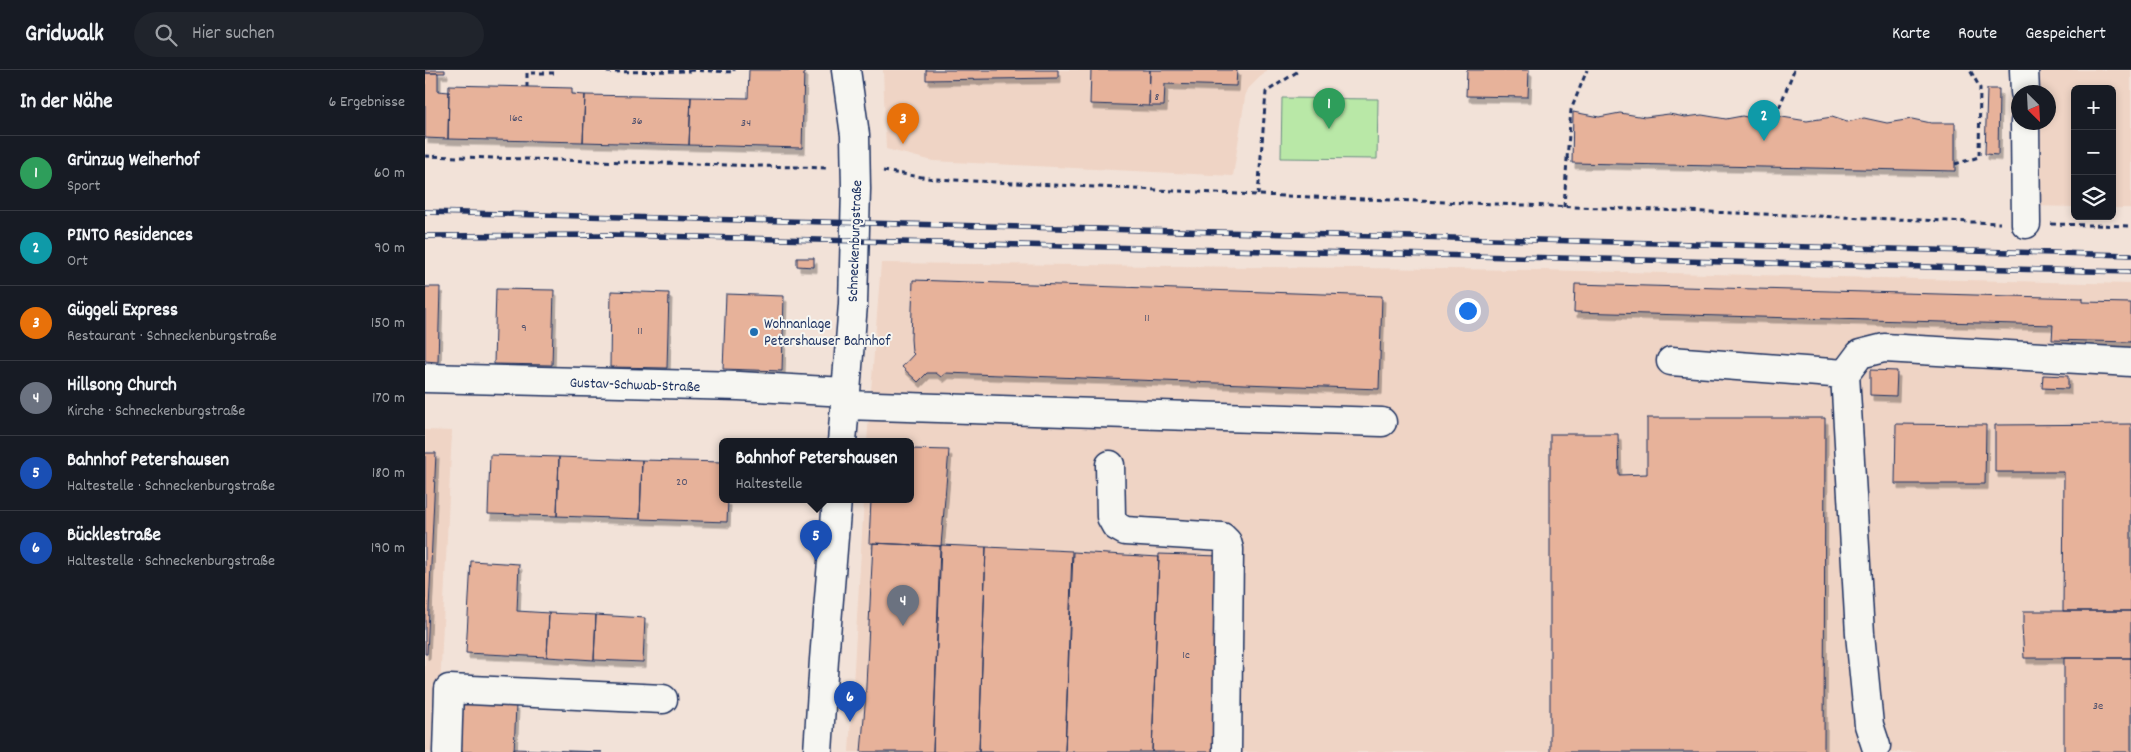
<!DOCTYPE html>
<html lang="de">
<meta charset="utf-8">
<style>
body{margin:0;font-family:Dekko,sans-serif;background:#20242c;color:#f1f3f6}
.controls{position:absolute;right:15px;top:15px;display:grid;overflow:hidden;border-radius:8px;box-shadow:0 2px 8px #0003}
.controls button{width:45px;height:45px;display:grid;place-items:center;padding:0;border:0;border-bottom:1px solid #363941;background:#171b24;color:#f1f3f6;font:25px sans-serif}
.compass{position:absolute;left:1586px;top:15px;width:45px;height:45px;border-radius:50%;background:#171b24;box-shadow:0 2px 8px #0003;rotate:156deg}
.you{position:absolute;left:1042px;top:240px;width:18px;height:18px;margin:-12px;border:4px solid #fff;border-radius:50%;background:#1a73e8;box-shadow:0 0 0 8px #1a73e833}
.badge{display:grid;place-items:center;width:32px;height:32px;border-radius:50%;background:#ea580c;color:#fff;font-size:16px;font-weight:700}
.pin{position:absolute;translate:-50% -41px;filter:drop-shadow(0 1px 2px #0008)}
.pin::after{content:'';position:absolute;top:26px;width:18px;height:15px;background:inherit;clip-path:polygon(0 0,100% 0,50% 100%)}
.popup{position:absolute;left:294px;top:368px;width:195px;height:65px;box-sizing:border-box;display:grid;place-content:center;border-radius:8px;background:#171b24;filter:drop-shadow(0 1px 4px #0005);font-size:16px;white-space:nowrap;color:#9ea1a6}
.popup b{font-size:19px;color:#f1f3f6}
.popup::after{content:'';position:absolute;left:50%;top:100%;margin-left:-10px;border:10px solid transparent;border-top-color:#171b24}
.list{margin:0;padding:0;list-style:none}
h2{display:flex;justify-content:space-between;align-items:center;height:65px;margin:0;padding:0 20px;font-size:21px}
h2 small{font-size:16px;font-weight:400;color:#9ea1a6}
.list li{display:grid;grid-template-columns:32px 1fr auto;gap:15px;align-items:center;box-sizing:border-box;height:75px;padding:0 20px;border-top:1px solid #363941}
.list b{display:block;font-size:19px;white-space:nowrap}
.list p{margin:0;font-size:16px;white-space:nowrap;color:#9ea1a6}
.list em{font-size:16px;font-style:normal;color:#9ea1a6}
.icon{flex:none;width:28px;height:28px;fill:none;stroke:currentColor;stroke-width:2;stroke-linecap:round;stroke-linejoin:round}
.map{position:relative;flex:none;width:1706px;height:682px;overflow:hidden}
header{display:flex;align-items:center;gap:30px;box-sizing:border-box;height:70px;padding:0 25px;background:#171b24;border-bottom:1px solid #363941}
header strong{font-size:24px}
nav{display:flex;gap:28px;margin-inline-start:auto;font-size:18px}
.search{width:350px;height:45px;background:#20242c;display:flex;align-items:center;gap:12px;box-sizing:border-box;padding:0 18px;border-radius:28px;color:#9ea1a6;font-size:19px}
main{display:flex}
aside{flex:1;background:#171b24}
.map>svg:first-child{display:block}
.built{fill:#efd4c5}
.green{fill:#b9e8a7;stroke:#6a8c82}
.building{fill:#e7b29a;stroke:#1b2f5e;filter:url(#shadow)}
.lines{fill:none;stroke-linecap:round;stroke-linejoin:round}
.minor-casing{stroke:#1b2f5e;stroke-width:31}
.path{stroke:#1b2f5e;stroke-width:3;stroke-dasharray:5 4;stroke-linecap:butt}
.minor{stroke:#f6f6f2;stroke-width:28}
.rail-casing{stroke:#1b2f5e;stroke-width:5.5}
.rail{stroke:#f6f6f2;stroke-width:4;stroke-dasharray:11;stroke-linecap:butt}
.poi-dot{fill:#1f6fb2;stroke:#f6f6f2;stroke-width:2}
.labels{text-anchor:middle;stroke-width:4;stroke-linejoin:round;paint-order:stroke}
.number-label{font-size:12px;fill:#4e506d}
.street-label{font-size:15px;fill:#1b2f5e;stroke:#f6f6f2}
.poi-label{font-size:15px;fill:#1b2f5e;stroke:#f6f6f2;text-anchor:start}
</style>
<header>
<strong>Gridwalk</strong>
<div class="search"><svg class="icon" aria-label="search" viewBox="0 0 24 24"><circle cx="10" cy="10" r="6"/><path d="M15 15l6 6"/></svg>Hier suchen</div>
<nav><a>Karte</a><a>Route</a><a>Gespeichert</a></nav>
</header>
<main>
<aside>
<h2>In der Nähe<small>6 Ergebnisse</small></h2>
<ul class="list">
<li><span class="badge" style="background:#2e9e5b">1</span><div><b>Grünzug Weiherhof</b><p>Sport</p></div><em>60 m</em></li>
<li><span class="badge" style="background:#0f9aa8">2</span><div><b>PINTO Residences</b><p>Ort</p></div><em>90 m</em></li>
<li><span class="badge" style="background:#e8710a">3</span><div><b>Güggeli Express</b><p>Restaurant · Schneckenburgstraße</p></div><em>150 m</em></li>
<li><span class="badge" style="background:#6b7280">4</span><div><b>Hillsong Church</b><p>Kirche · Schneckenburgstraße</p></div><em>170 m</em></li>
<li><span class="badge" style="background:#1a4fb4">5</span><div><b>Bahnhof Petershausen</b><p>Haltestelle · Schneckenburgstraße</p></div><em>180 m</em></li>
<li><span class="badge" style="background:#1a4fb4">6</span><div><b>Bücklestraße</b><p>Haltestelle · Schneckenburgstraße</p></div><em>190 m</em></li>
</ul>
</aside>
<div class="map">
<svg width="1706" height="682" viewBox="0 0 1706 682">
<defs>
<filter id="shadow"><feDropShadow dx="3" dy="5.5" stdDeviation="0" flood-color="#0004"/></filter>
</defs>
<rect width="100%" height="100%" fill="#f2e2d8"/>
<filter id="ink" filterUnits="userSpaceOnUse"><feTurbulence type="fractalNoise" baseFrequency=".02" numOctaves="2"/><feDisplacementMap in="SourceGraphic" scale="10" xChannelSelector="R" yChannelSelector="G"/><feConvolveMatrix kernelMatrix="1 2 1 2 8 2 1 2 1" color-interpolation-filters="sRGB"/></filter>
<g filter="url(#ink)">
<path class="built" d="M458,0h384l-21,21 -13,85 -300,-15 -47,-12z
M1605,0h101v138h-19v-119h-37v118l-44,-1 -1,-83 19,-1v-30h-19z
M456,193l658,7 592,14v468h-1282l15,-252h46v-58h-43z
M0,360l27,1 -15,321h-12z"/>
<path class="green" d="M857,28l96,1 -1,60 -96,-1z"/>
<path class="building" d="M0,0h20v3h-20z
M324,0h55l-2,78 -113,-3 2,-48 57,1z
M501,0h132v8l-132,2z
M666,0h59l-1,36 -59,-2z
M725,0h87l-1,16 -71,-2 -1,22h-15z
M1042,0h62l-1,27 -62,-1z
M0,3h13v18l11,1 -1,47 -23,-1z
M24,15l123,3v6l13,1 -2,47 -135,-3z
M1562,19h12l-1,66 -13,-1z
M160,25l106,2 -2,48 -106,-3z
M1148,42l26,5 21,-4 25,4 24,-3 16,3 17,-2 24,4 16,-3 23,5 11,-5 31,5 25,-4 15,5 17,-4 23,5 25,-4 19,4h24v48l-383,-8z
M372,188h17v9l-17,-1z
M488,210l469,16 -3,93 -433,-16 -5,4 -5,-4h-9l-9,9 -16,-15 12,-13 -2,-2 -1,-13z
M1150,214l508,14v4l48,1v39l-79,-2 1,-15 -479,-13z
M0,217h15l-2,75 -13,-1z
M71,219l58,1 -2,75 -58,-1z
M186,221l58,2 -2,75 -57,-1z
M301,224l58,2 -2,75 -59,-2z
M1445,300l27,1 -1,25 -26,-1z
M1618,305l25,1v13l-26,-1z
M1222,348h178l-1,334h-274v-318h68l1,41 28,-1z
M1471,354l90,1 -1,59h-90z
M1706,354v187h-68l1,-139h-69v-47z
M485,379l39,1 -8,96 -72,-3 2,-43h39z
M0,383h11l-9,201h-2z
M65,385l69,2 -2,59 -69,-2z
M134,387l83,3 -2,59 -83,-3z
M217,390l80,2v38h6l-1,22 -87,-3z
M448,473l67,3 -7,206h-72l4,-46z
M516,475l45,2 -7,205h-46z
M561,477l86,4 -7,201h-86z
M648,482l86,5 -7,195h-87z
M734,484l61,2 -6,196h-62z
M46,491l48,3 -2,47 32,2 -2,44 -81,-4z
M1599,541h107v47h-107l-2,-32 2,-2z
M124,543l47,2 -2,45 -47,-3z
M171,545l49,3 -2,44 -49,-2z
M1639,588h67v94h-67z
M37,633l54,2 -2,47h-54z
M89,679l25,1 -1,2h-24z
M114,680l63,2h-64z"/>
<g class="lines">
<g class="minor-casing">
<path id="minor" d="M1599,0l1,22
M1600,52l1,102
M1246,291l174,13 15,260 9,91 7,21
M1420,304l15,-20 24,-6 247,14
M0,308l314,8 107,6
M420,335l537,17
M417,372l11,-138 3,-115 -1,-54 -9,-65
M685,395l1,52 5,9 9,5 97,6 5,5 2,7 -2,203
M22,682l2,-63 214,10
M393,682l6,-92 13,-160"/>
</g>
<path class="path" d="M183,0v2l82,-1
M265,0l44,2v-2
M102,17v-14h28v-3
M1351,46l18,-46
M0,86l404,12
M1142,89l4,-49 16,-40
M1530,94l24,-7 1,-69 -10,-18
M458,101l51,8 324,16 742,28
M833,125l8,-103 34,-22
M1139,137l3,-48h5
M1626,154l80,2"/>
<use href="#minor" class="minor"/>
<g class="rail-casing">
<path id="rail" d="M0,142l1706,43
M0,166l188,-1 1518,37"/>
</g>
<use href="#rail" class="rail"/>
</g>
</g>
<circle class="poi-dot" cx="329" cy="262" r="5"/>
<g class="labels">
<g class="number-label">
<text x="732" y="30">8</text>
<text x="91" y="51">16c</text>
<text x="212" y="54">36</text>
<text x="321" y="56">34</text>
<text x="722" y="251">11</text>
<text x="99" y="261">9</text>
<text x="215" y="264">11</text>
<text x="257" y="415">20</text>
<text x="761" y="588">1c</text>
<text x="1673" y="639">3e</text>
</g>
<g class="street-label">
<text transform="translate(429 171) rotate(-88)" y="5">Schneckenburgstraße</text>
<text transform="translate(210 314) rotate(2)" y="5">Gustav-Schwab-Straße</text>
</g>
<g class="poi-label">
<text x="339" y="258">Wohnanlage<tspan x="339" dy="17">Petershauser Bahnhof</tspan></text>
</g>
</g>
</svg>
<div class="controls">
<button>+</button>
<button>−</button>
<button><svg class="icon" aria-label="layers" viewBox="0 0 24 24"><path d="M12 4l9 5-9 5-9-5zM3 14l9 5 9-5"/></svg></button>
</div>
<svg class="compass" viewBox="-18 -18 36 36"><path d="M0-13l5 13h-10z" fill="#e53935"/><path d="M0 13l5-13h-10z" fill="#9ea1a6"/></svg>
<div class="you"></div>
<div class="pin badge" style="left:904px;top:59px;background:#2e9e5b">1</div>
<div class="pin badge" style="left:1339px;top:71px;background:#0f9aa8">2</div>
<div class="pin badge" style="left:478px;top:74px;background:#e8710a">3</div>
<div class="pin badge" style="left:478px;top:556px;background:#6b7280">4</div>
<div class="pin badge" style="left:391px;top:491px;background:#1a4fb4">5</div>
<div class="popup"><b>Bahnhof Petershausen</b>Haltestelle</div>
<div class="pin badge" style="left:425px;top:652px;background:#1a4fb4">6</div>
</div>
</main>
